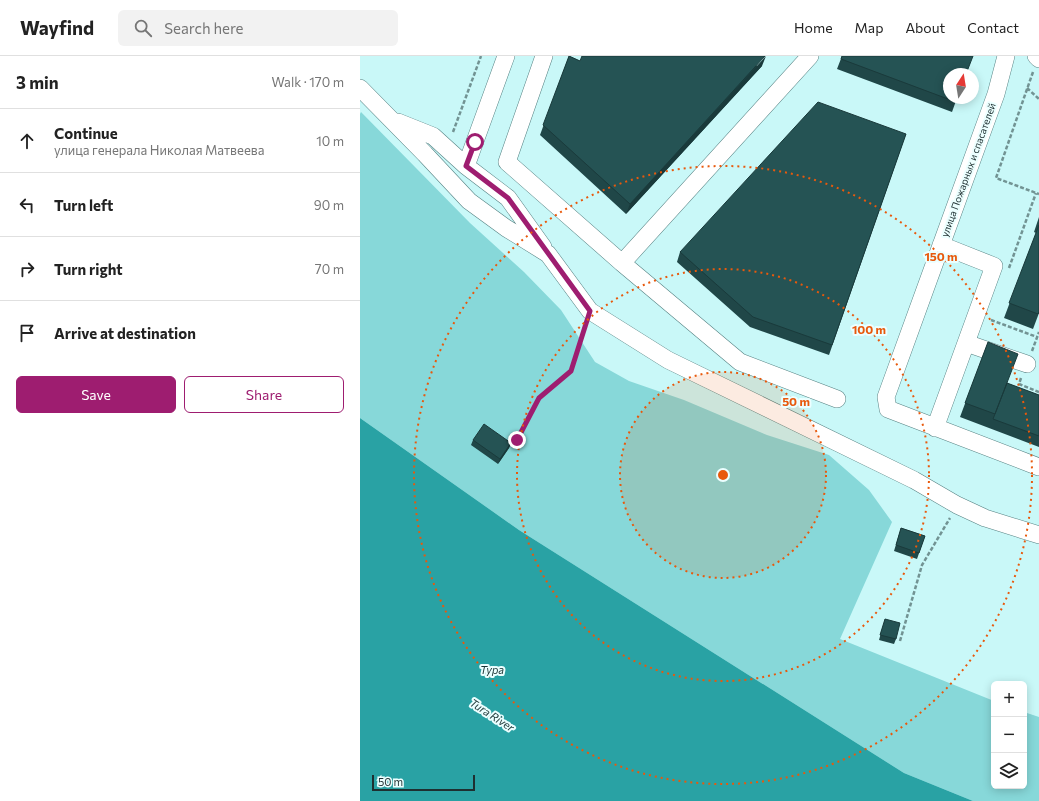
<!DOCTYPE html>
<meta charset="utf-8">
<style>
body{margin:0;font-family:Commissioner,sans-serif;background:#f2f2f2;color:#222}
.controls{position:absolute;right:12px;bottom:12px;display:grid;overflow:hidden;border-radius:6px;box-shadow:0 2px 10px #0003}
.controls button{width:36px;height:36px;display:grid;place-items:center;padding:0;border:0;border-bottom:1px solid #e0e0e0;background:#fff;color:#222;font:20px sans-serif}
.compass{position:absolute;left:583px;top:12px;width:36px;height:36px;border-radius:50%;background:#fff;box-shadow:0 2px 10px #0003;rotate:12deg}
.scale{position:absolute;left:12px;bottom:10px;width:103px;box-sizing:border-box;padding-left:4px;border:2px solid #1e3031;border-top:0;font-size:11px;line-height:14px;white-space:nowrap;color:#1e3031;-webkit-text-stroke:3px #ecffff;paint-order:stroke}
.stop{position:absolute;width:12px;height:12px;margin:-9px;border:3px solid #9e1d70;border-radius:50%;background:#fff}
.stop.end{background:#9e1d70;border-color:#fff;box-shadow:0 1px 4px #0008}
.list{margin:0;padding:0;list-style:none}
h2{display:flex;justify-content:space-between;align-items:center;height:52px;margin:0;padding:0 16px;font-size:17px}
h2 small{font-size:13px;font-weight:400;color:#767676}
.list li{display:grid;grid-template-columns:26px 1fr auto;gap:12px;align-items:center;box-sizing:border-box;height:64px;padding:0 16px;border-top:1px solid #e0e0e0}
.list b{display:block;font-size:15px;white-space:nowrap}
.list p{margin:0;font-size:13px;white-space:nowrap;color:#767676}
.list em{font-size:13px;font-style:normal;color:#767676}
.actions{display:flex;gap:8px;padding:12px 16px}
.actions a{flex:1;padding:9px 0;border:1px solid #9e1d70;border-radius:6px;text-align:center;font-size:14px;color:#9e1d70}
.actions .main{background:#9e1d70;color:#fff}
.icon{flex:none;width:22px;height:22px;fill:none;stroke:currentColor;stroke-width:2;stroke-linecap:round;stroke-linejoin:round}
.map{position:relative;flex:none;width:679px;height:745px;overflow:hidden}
header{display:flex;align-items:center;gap:24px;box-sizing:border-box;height:56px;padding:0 20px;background:#fff;border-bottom:1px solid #e0e0e0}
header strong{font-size:19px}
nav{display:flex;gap:22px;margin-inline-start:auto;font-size:14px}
.search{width:280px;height:36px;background:#f2f2f2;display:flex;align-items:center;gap:10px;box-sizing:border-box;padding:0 14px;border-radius:6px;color:#767676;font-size:15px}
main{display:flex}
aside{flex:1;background:#fff}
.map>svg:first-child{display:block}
.green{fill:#87d8d9}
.water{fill:#29a2a4}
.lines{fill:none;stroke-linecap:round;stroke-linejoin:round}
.minor-casing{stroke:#558182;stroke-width:18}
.path{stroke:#729393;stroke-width:2.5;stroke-dasharray:4 2;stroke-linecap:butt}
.minor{stroke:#fff;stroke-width:17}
.wall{fill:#204748}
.shaded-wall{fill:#1a3a3b}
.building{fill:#255354;stroke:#1a3a3b}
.route{stroke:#9e1d70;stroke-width:5}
.ring{fill:none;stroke:#e8590c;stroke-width:2;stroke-dasharray:2 4}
.labels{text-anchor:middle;stroke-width:4;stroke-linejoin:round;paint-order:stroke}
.street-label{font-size:10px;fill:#1e3031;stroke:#ecffff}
.water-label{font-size:11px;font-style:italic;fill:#1a3333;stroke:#ecffff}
.centre{fill:#e8590c;stroke:#ecffff;stroke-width:2}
.ring-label{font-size:12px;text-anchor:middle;font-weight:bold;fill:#e8590c;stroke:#ecffff;stroke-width:4;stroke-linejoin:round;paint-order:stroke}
</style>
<header>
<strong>Wayfind</strong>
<div class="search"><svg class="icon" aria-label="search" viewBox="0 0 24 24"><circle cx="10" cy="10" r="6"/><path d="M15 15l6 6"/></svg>Search here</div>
<nav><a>Home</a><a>Map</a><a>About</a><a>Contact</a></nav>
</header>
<main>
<aside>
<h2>3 min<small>Walk · 170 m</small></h2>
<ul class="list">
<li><svg class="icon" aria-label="ahead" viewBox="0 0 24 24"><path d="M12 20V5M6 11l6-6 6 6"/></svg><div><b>Continue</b><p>улица генерала Николая Матвеева</p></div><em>10 m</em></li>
<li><svg class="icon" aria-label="left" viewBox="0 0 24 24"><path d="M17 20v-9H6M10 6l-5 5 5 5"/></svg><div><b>Turn left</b></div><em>90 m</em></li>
<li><svg class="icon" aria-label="right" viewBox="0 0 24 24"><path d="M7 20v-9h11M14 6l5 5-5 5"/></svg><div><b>Turn right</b></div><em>70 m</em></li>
<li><svg class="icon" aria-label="arrive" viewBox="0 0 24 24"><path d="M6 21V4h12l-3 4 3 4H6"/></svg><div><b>Arrive at destination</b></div></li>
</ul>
<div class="actions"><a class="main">Save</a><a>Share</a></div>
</aside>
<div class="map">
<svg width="679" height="745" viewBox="0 0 679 745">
<rect width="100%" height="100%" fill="#c9f8f8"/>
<path class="green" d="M1,56l109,111 54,49 37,38 34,52 34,19 55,19 83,35 62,20 40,35 23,32 -52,117 154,62v85h30v-74l15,5v84h-66l-69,-28 -385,-243 -159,-112v-304z"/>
<path class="water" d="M0,362l159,112 385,243 69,28h-613z"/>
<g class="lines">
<g class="minor-casing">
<path id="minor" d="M184,0l-37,106 115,101 118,99 97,37
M646,0l-10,38 -110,303 2,12 151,58
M676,0l3,3
M0,32l65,66 44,47 37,27 42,26 42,57 78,49 246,120 43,25 28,13 54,17
M38,66l35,14 33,30 42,32 35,49
M106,110l40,-110
M262,207l188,-207
M606,287l61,21
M575,372l59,-162 -53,-21"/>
</g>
<path class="path" d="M673,16l-37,106 43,16
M667,32l12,11
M93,76l28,-76
M649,212l27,-75
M631,264l46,17
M672,295l7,-19
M661,322l-2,6 20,8
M157,384l22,-42 32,-27 15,-46
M540,585l22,-76 28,-47"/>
<use href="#minor" class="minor"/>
</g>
<path class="wall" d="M209,0l11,5 182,5 -136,148 -86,-79z
M482,0l115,42 -5,14 -115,-43z
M546,78l-77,221 -79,-28 -73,-65 3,-10z
M679,161v96l-6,16 -29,-11 32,-85 -2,-1z
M628,286l19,41 32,12v52l-79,-30z
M113,384l38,3 -2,5 -11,16 -27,-19z
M541,472l24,8 -8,23 -23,-8z
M525,563l11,20 -2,5 -15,-4z"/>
<path class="shaded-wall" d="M406,0l-4,10 -136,148 4,-10z
M151,387l-2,5 -11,16 2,-5z"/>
<path class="building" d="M209,0l11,5 2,-5h183l-135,148 -87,-79z
M482,0h131l-7,18h-17v24h8l-1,4 -115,-43z
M458,46l88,32 -74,211 -79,-28 -73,-65z
M679,169v87l-1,2 -29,-11z
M628,286l30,12 -23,60 -30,-11z
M647,327l32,12v41l-46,-17z
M124,368l27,19 -11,16 -27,-19z
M541,472l24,8 -6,17 -23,-8z
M525,563l15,4 -4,16 -16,-4z"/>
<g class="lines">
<path class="route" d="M115,86l-9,24 42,32 82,113 -19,60 -32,27 -22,42"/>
</g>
<circle cx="363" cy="419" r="103" fill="#e8590c" fill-opacity=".12"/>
<g class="ring">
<circle cx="363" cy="419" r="103"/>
<circle cx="363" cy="419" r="206"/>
<circle cx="363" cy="419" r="309"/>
</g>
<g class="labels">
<g class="street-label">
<text transform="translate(608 114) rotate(-70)" y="4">улица Пожарных и спасателей</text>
</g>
<g class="water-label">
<text x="132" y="618">Тура</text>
<text transform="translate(132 659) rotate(33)" y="4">Tura River</text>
</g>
</g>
<circle cx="363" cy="419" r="6" class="centre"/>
<g class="ring-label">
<text x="581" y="205">150 m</text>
<text x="509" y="278">100 m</text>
<text x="436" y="350">50 m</text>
</g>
</svg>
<div class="controls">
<button>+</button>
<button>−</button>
<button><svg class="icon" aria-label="layers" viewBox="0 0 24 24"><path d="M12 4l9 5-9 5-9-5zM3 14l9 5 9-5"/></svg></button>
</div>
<svg class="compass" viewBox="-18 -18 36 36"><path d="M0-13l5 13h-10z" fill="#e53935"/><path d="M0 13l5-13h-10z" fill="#767676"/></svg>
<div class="scale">50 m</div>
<div class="stop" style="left:115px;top:86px"></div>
<div class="stop end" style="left:157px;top:384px"></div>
</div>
</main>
